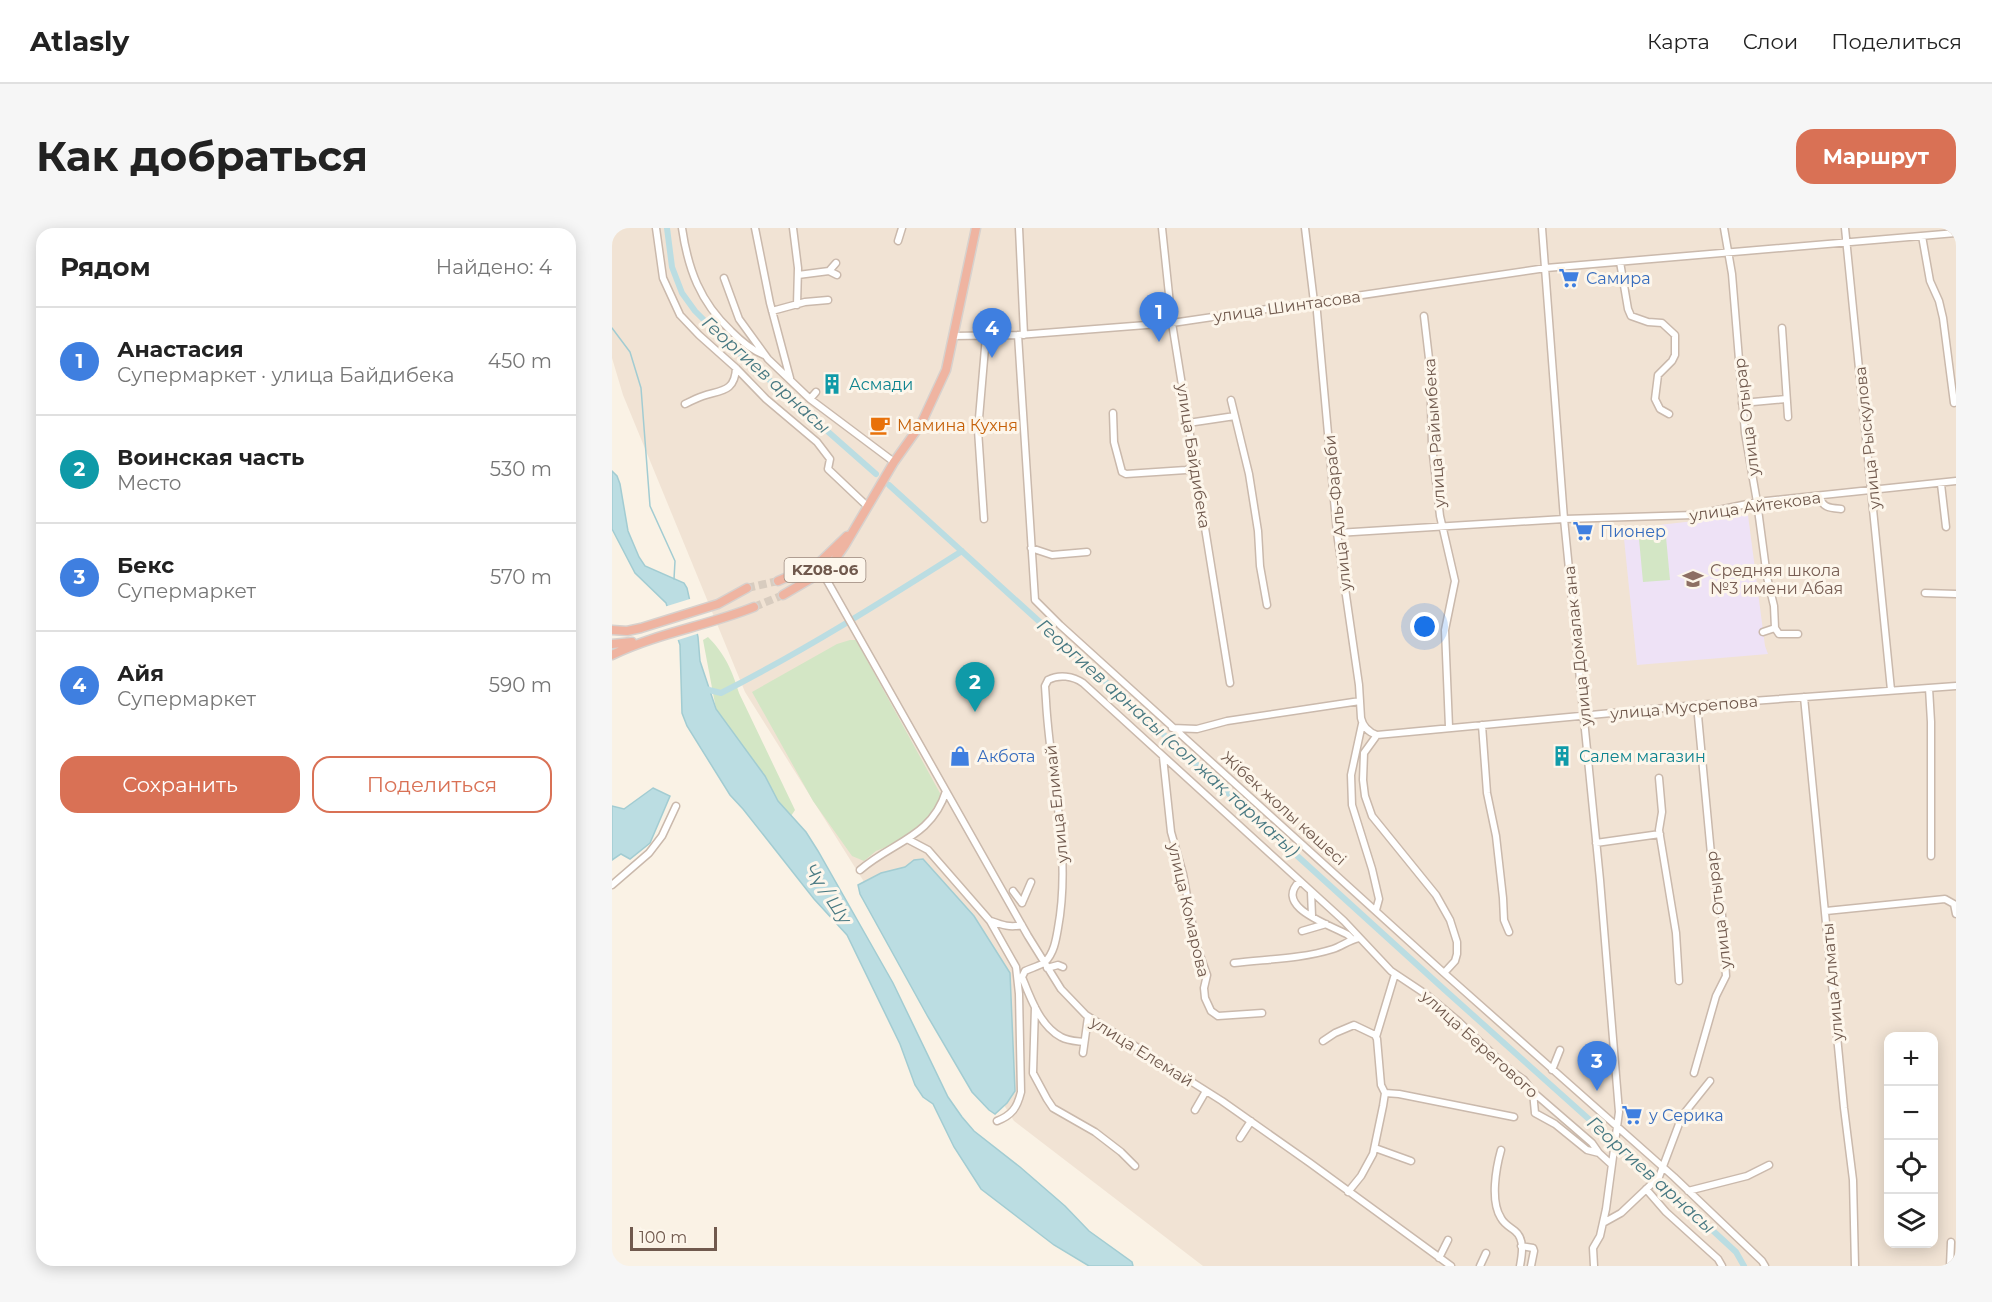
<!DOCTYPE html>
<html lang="ru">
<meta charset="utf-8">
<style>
body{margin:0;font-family:Montserrat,sans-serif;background:#f6f6f6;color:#222}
.controls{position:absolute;right:18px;bottom:18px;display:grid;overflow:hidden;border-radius:12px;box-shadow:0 3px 15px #0003}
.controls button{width:54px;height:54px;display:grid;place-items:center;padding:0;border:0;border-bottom:2px solid #e0e0e0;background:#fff;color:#222;font:30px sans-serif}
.scale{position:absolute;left:18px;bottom:15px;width:87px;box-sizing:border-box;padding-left:6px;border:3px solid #70594d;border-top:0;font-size:16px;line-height:21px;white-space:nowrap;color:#70594d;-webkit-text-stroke:4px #fdf6eb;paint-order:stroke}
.you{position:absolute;left:813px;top:399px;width:21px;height:21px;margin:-15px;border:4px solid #fff;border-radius:50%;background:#1a73e8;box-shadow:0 0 0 9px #1a73e833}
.badge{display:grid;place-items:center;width:39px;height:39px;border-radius:50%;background:#d97155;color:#fff;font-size:20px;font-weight:700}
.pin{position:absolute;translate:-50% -50px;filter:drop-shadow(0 2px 3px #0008)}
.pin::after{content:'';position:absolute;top:32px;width:21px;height:18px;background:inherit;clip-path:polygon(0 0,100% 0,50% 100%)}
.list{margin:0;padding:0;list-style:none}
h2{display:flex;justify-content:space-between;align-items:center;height:78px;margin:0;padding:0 24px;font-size:26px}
h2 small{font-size:20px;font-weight:400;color:#767676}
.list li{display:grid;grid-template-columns:39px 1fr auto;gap:18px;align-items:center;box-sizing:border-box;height:108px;padding:0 24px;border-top:2px solid #e0e0e0}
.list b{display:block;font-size:22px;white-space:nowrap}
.list p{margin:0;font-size:20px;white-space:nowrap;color:#767676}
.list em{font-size:20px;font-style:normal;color:#767676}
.actions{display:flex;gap:12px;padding:18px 24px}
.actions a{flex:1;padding:14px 0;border:2px solid #d97155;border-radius:18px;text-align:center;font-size:21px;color:#d97155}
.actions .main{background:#d97155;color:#fff}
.icon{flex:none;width:33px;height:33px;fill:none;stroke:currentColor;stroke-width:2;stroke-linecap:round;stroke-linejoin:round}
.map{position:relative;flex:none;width:1344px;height:1038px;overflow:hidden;border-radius:18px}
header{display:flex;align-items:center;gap:36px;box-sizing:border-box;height:84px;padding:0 30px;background:#fff;border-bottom:2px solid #e0e0e0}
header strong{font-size:28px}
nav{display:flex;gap:33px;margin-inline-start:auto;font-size:21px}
.intro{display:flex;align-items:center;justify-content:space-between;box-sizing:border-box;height:144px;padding:0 36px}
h1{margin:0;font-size:42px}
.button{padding:15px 27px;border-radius:18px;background:#d97155;color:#fff;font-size:21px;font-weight:700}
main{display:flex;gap:36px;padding:0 36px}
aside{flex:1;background:#fff;border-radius:18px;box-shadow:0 3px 15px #0003}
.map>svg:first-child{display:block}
.residential{fill:#f1e3d4;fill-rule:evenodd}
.education{fill:#eee2f6}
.green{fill:#d3e6c5}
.water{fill:#bbdde2;stroke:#a2ccd2;stroke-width:1.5}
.pier{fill:#faf2e5}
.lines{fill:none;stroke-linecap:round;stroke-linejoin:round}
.stream{stroke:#a2ccd2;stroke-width:1.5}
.canal{stroke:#bbdde2;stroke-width:6}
.highway-tunnel{stroke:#d8ccbf;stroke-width:8;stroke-dasharray:8 4;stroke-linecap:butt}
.minor-casing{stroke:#cab9ac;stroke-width:9}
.highway-casing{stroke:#d7d1cd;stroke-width:11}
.minor{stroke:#fff;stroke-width:6}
.highway{stroke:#efb4a1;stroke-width:8}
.labels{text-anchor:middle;stroke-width:6;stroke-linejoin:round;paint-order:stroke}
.shield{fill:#fdf6eb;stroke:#9a887c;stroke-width:1.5}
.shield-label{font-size:15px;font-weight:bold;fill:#70594d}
.shop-label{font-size:16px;fill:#366cbe;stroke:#fdf6eb;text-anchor:start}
.street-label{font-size:16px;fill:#70594d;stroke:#fdf6eb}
.culture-label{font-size:16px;fill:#0d838f;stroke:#fdf6eb;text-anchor:start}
.food-label{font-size:16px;fill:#c56008;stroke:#fdf6eb;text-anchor:start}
.education-label{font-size:16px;fill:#785e54;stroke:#fdf6eb;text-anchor:start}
.water-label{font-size:18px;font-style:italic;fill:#487982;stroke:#fdf6eb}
</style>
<header>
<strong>Atlasly</strong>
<nav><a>Карта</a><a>Слои</a><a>Поделиться</a></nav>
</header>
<div class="intro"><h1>Как добраться</h1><a class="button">Маршрут</a></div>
<main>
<aside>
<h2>Рядом<small>Найдено: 4</small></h2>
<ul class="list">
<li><span class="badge" style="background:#3f7fe0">1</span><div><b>Анастасия</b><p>Супермаркет · улица Байдибека</p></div><em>450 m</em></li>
<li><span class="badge" style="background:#0f9aa8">2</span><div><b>Воинская часть</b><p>Место</p></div><em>530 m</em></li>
<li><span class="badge" style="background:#3f7fe0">3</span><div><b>Бекс</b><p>Супермаркет</p></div><em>570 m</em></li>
<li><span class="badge" style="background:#3f7fe0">4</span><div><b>Айя</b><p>Супермаркет</p></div><em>590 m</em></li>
</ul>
<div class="actions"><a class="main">Сохранить</a><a>Поделиться</a></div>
</aside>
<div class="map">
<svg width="1344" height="1038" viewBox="0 0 1344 1038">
<rect width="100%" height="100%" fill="#faf2e5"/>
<path class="residential" d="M0,0h1344v1038h-753l-189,-145 -269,-429 -122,-297 -11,-37zM1276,808h46v208h-46z"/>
<path class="education" d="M1136,287l17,131 3,8 -131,11 -14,-136z"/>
<path class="green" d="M1054,309l4,43 -27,2 -4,-43z
M96,409c17,17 24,33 31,56l56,117 -4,6 -13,-15 -13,-25 -49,-67 -13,-69z
M238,412h6l85,155 -1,9 -31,34 -33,13 -12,10 -12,-5 -39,-55 -61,-109 85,-48z"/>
<path class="water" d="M0,243l5,5 3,8 8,47 11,26 6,9 39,17 3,5 11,49 2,24 16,48 49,67 13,25 28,31 12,19 75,132 55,114 14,20 12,14 46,36 45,39 24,25 43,31 1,4h-44l-35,-21 -73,-56 -27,-42 -21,-43 -10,-7 -8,-12 -15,-41 -53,-109 -33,-36 -71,-90 -13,-14 -43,-69 -5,-13 -2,-68 -14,-42 -31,-30 -23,-44z
M41,560l17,8 -20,47 -20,16 -9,-5 -9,6v-54l12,3z
M311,631l51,57 36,57 5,118 -8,12 -12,11 -6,-4 -17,-18 -44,-75 -68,-123 -2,-9 23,-12 24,-6 9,-7z"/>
<path class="pier" d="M81,370l7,35 -25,8 -11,-34z"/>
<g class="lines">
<path class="stream" d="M0,100l18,24 11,36 9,118 25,55 -1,18"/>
<path class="canal" d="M55,0l5,39 10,26 13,18 28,28 153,135
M277,257l557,506 251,225 39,36 8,14
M93,461l16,4c83,-42 162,-92 241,-142"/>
<path class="highway-tunnel" d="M135,360l31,-7
M142,379l29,-12"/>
<g class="minor-casing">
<path id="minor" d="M44,0l7,50 17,37 19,20 37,33 30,31 51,43 13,17 -2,10 39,37
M70,0c6,41 18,74 49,103 10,10 20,19 33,24
M143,0l15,75 20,75
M181,0l5,40 -1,37
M407,0l5,107
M550,0l10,95 58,360
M693,0l9,74
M930,0l22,291 36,361 19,232 -13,97 -6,27 -7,12 1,18
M1112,0l8,46 13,159 12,69 10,75 7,29 1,22 -12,4
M1233,0l46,462
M1310,8l8,45 9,20 4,17 11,85
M286,13l4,-13
M1008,34l8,47 3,7 17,6 14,1 13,12v20l-3,6 -14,14 -3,24 5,10 9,5
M217,43l7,-8
M186,47l31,-4 8,4
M112,50l15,41 29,40 42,40 84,63
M704,73l21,232 22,152 2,33c2,9 7,14 16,17l320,-30 259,-19
M160,83l33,-9 23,-2
M812,88l6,51 2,79 8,70 15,65 -10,49 4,97
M1170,100l6,89
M406,107l17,265 25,25 384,348 230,204 88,84 3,5
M341,108l65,-1 154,-12 374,-55 410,-35
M198,171l6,-7
M619,172l18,74 9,57 2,35 7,39
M1130,175l44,-4
M73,176c6,-3 12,-6 18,-8 18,-6 32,-4 33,-28
M501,185l1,29 8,30 4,2 60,-4 9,-4
M576,195l47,-7
M1329,256l5,43
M1208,268c2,12 10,12 21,13
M372,291l-6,-89 8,-94
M725,305l227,-14 130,-4 63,-13 199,-21
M419,320l21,7 35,-3
M209,342l207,366 33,53 25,26 136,86 88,62 141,103
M1313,365l31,1
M1163,400l4,6h19
M1317,460l2,34v134
M1192,469l40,411 9,72 2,86
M750,496l-11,51 1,30 20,64 7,30 -3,11
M870,497l5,68 9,43 7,62 1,22 5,12
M560,500l25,1 30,-8 133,-20
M765,507l-13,18 -1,27 2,16 7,20 64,79 14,25 7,22v12l-2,7 -11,12
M551,529l8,75 12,42 13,70 11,31 -3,13 1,10 6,13 7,5 44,-3
M1047,550l3,34 -3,18 17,103 3,48
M297,612l19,10 62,71 26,46 3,27 2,98c-4,16 -9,23 -24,29
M984,615l64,-9
M248,642c32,-28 72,-33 86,-79
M688,653c-28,26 31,44 48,54l4,4
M0,657l37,-32 13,-17 14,-30
M401,663l9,12
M699,664l1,24
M410,675l9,-21
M1214,683l119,-12 9,5 2,10
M379,693c11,4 19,7 31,4
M690,703l24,-7
M622,735c33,-4 67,-4 99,-14 9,-3 16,-9 26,-11
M435,740l11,-3 5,2
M423,779l-2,66 14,26 6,9 42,24 26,20 14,14
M764,809l19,-63
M711,813l12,-8 19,-8 21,10 2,4 4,46 4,8 -2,13 -10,48 -12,22 -13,16
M472,814c-8,-1 -16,-1 -23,-5 -21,-11 -31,-40 -39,-60l3,-6c6,-3 15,-5 20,-9 9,-9 11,-22 13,-34 14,-76 -8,-151 -12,-227l-1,-15 3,-6c11,-6 25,-4 35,3l261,238 47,50 36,24 31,26 48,46 18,13 9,12 59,51 7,10 12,11
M471,825l5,-36
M940,842l8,-20
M1082,845l22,-77 10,-20 -4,-61 -11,-61 -14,-149
M921,864l2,21
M773,865l14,1 115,23
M583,882l11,-19
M923,885l20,11 32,26 12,3
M628,910l11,-17
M763,920l36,13
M889,922c-5,18 -11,51 0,68 3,6 9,9 14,13 10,8 7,24 5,35
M1034,961l20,23 52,47 4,7
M1076,963l59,-15 22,-11
M991,995l18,-10 38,-36 23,-61 28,-35
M909,1018l12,2 1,3 -3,15
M827,1030l9,-18
M868,1038l6,-13
M1338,1038l1,-24"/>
</g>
<g class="highway-casing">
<path id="highway" d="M166,353l40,-17 29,-28
M171,367l46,-27 16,-23 49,-83 27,-38 25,-54 30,-142
M0,402l15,1 14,-3 77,-24 29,-16
M0,416l20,-2
M0,427c45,-22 95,-29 142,-48"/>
</g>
<use href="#minor" class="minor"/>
<use href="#highway" class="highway"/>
</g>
<defs>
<g id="supermarket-bare" transform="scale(1.62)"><path d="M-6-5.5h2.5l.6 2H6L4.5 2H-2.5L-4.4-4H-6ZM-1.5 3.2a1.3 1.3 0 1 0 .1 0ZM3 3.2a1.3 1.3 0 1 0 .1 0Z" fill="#3f7fe0" stroke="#fdf6eb" stroke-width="2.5" paint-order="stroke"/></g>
<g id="building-bare" transform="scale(1.62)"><path d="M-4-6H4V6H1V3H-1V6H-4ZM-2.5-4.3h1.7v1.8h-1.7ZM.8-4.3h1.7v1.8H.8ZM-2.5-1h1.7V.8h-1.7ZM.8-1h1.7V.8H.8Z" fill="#0f9aa8" stroke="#fdf6eb" stroke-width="2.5" paint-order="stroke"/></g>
<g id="cafe-bare" transform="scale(1.62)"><path d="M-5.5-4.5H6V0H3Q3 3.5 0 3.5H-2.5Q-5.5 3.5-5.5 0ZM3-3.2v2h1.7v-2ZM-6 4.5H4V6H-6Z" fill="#e8710a" stroke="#fdf6eb" stroke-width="2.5" paint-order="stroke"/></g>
<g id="school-bare" transform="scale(1.62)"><path d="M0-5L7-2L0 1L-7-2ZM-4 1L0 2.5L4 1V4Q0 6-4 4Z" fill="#8d6e63" stroke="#fdf6eb" stroke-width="2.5" paint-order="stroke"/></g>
<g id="shop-bare" transform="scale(1.62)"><path d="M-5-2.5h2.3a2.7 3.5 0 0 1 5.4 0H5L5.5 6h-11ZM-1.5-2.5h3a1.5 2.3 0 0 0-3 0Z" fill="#3f7fe0" stroke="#fdf6eb" stroke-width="2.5" paint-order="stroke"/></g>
</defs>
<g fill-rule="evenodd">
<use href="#supermarket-bare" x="957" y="50"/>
<use href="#building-bare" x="220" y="156"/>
<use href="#cafe-bare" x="268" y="197"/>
<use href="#supermarket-bare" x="971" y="303"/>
<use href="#school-bare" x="1081" y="351"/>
<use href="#shop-bare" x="348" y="528"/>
<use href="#building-bare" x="950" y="528"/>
<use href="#supermarket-bare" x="1020" y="887"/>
</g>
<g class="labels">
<rect class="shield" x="172.5" y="330" width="81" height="24" rx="4.5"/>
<g class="shield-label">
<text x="213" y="347">KZ08-06</text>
</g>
<g class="shop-label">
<text x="974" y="56">Самира</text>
<text x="988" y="309">Пионер</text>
<text x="365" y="534">Акбота</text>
<text x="1037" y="893">у Серика</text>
</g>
<g class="street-label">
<text transform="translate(675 78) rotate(-8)" y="6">улица Шинтасова</text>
<text transform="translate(1134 189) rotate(-97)" y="6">улица Отырар</text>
<text transform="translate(822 205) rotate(-94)" y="6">улица Райымбека</text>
<text transform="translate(1255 210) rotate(-96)" y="6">улица Рыскулова</text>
<text transform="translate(582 228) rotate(81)" y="6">улица Байдибека</text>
<text transform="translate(1143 278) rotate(-8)" y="6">улица Айтекова</text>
<text transform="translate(725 285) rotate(-96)" y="6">улица Аль-Фараби</text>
<text transform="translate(965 418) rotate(-96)" y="6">улица Домалак ана</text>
<text transform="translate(1072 479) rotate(-5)" y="6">улица Мусрепова</text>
<text transform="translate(444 576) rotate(-96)" y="6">улица Елимай</text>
<text transform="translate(672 580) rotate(42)" y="6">Жібек жолы көшесі</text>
<text transform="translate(577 682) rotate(77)" y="6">улица Комарова</text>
<text transform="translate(1106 682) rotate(-97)" y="6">улица Отырар</text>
<text transform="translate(1220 754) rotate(-95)" y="6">улица Алматы</text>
<text transform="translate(868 816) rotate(42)" y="6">улица Берегового</text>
<text transform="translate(530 823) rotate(32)" y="6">улица Елемай</text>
</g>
<g class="culture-label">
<text x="237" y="162">Асмади</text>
<text x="967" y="534">Салем магазин</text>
</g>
<g class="food-label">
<text x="285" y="203">Мамина Кухня</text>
</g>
<g class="education-label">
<text x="1098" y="348">Средняя школа<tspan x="1098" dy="18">№3 имени Абая</tspan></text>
</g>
<g class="water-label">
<text transform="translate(154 147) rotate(42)" y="6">Георгиев арнасы</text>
<text transform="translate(556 510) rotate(42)" y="6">Георгиев арнасы (сол жақ тармағы)</text>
<text transform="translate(216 666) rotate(56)" y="6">Чү / Шу</text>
<text transform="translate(1039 947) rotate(42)" y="6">Георгиев арнасы</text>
</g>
</g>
</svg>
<div class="controls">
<button>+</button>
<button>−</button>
<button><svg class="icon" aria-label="locate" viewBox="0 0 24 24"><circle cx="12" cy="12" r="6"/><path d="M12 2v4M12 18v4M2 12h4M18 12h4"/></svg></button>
<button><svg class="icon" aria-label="layers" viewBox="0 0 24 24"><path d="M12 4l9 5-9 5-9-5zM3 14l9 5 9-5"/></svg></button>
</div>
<div class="scale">100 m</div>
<div class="you"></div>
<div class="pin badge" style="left:547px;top:114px;background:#3f7fe0">1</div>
<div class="pin badge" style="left:363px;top:484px;background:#0f9aa8">2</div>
<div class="pin badge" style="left:985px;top:863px;background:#3f7fe0">3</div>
<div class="pin badge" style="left:380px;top:130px;background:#3f7fe0">4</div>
</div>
</main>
